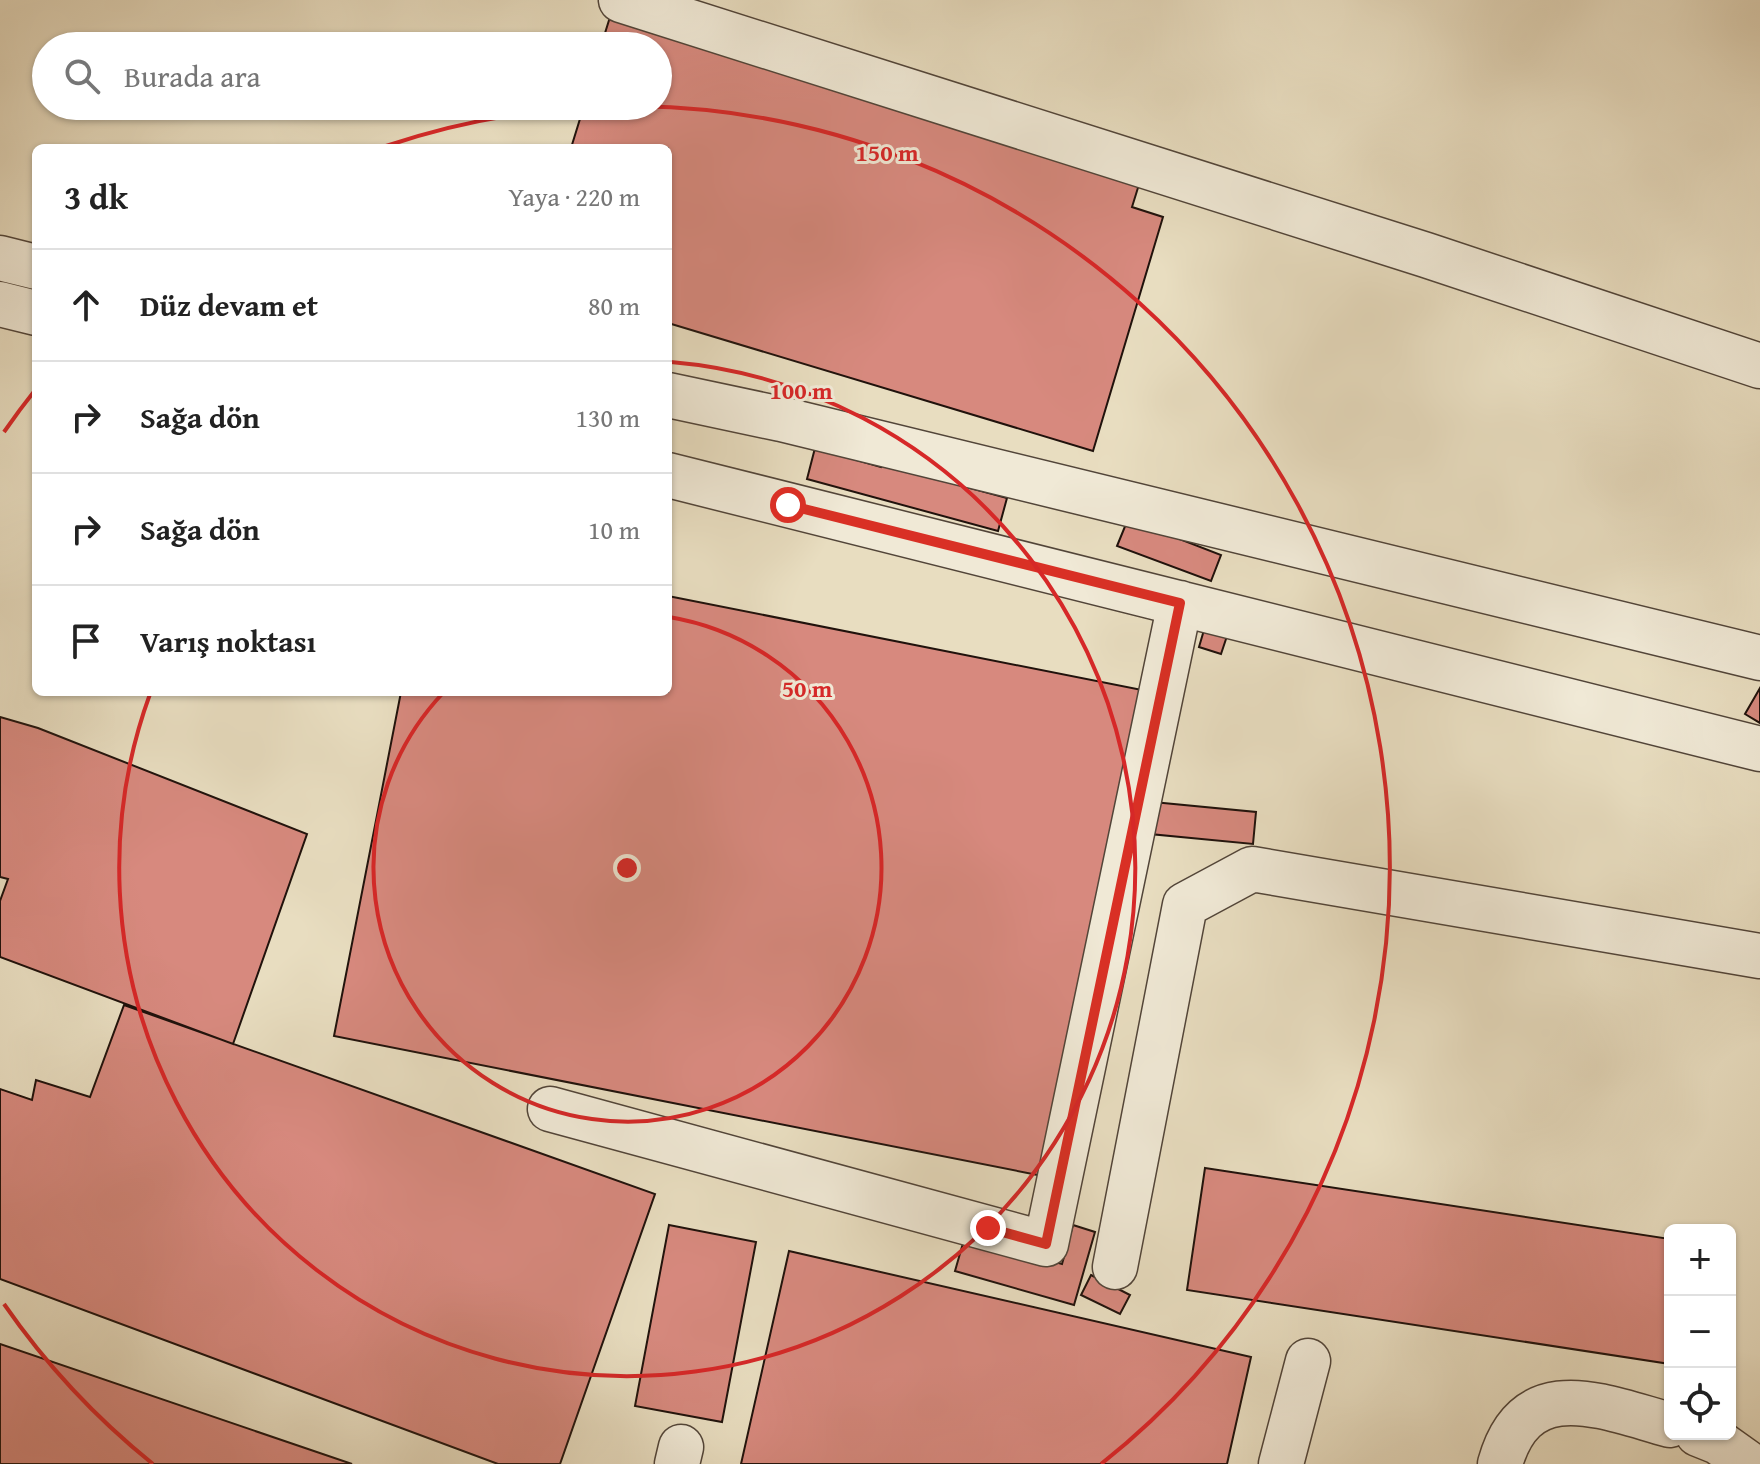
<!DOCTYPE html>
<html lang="tr">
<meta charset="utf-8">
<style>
body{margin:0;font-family:"Gentium Book Plus",serif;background:#f6f6f6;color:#222}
.controls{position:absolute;right:24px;bottom:24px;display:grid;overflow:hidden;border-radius:12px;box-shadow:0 2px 6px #0004}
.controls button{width:72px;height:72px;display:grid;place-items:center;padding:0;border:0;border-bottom:2px solid #e0e0e0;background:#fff;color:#222;font:40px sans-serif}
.stop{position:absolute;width:24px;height:24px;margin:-18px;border:6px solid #d93025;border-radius:50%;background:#fff}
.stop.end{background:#d93025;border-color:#fff;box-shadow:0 2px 8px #0008}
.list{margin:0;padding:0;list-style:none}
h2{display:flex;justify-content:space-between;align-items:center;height:104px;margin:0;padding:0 32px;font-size:34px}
h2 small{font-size:26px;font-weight:400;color:#767676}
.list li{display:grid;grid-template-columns:52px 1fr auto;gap:24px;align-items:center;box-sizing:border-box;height:112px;padding:0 32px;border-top:2px solid #e0e0e0}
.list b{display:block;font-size:30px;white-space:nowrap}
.list em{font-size:26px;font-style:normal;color:#767676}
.icon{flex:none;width:44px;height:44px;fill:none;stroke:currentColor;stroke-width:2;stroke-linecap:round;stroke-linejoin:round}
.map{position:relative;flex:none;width:1760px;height:1464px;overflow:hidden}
.search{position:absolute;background:#fff;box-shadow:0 2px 6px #0004;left:32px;top:32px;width:640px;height:88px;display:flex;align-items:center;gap:20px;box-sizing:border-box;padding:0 28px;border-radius:44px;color:#767676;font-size:30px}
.panel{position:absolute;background:#fff;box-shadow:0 2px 6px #0004;left:32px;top:144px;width:640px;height:552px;border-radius:12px}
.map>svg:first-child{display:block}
.building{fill:#d7897e;stroke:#20120c;stroke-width:2}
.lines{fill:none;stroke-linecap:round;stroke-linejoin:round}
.minor-casing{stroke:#524539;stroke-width:47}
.minor{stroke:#f0e9d6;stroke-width:44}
.route{stroke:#d93025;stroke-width:10}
.ring{fill:none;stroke:#d62828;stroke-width:4}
.centre{fill:#d62828;stroke:#f0e9d6;stroke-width:4}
.ring-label{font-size:24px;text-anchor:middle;font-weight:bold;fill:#d62828;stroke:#f0e9d6;stroke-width:6;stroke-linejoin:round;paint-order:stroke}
</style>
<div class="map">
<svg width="1760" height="1464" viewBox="0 0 1760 1464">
<rect width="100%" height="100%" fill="#e8ddc0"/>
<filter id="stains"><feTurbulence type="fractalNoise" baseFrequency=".0025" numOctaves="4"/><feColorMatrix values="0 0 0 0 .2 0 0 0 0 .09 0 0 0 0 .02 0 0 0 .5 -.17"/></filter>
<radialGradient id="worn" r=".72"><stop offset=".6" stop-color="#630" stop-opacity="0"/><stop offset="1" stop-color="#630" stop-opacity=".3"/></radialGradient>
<path class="building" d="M610,17l531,161 -9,29 31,10 -70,234 -425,-128v-175h-97l13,-42h74v-60h-57z
M815,448l66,19 7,-17 42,27 77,21 -9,33 -191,-52z
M1128,519l93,36 -10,26 -94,-35z
M668,596l474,94 -94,487 -714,-141 67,-344h267z
M1204,630l23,6 -6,18 -22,-7z
M1760,688v35l-15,-9z
M0,717l38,11 269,106 -74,210 -233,-87v-56l8,-22 -8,-2z
M1153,802l103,10 -3,32 -103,-10z
M124,1005l531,189 -95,270h-62l-498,-185v-190l32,11 4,-20 54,17z
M1205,1168l465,71v125l-483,-74z
M669,1225l87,17 -34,180 -87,-16z
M1073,1225l22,7 -21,73 -119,-34 10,-35 97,28z
M789,1251l462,106 -24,107h-486z
M1091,1275l39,20 -10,19 -39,-19z
M0,1344l352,120h-352z"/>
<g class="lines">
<g class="minor-casing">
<path id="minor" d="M621,0l805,255 334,111
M0,258l36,9
M0,304l36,9
M668,395l113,24 979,239
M668,475l1092,274
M550,1109l496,135 134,-641
M1115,1267l70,-362 67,-36 508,87
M1698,1434l20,8 31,22
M677,1464l4,-17
M1281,1464l27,-103
M1500,1464c26,-93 103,-57 170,-39"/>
</g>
<use href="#minor" class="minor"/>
</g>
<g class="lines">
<path class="route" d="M788,505l392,98 -134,641 -58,-16"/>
</g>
<g class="ring">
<path d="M669 617A254 254 0 1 1 443 693"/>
<path d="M671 362A508 508 0 1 1 150 694"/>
<path d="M153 1464A761 761 0 0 1 4 1304M4 432A761 761 0 0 1 36 389M386 146A761 761 0 0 1 1101 1464"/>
</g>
<circle cx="627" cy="868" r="12" class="centre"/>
<g class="ring-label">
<text x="887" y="161">150 m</text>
<text x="801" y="399">100 m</text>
<text x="807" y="697">50 m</text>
</g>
<rect width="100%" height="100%" filter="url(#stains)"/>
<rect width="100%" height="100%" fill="url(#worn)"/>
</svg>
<div class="controls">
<button>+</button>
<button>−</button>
<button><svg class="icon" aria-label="locate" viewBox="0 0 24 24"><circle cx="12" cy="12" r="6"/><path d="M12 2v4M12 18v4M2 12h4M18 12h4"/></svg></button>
</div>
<div class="stop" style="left:788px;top:505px"></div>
<div class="stop end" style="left:988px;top:1228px"></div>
<div class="search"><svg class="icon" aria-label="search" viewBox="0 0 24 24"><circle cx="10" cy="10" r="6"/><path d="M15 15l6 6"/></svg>Burada ara</div>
<section class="panel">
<h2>3 dk<small>Yaya · 220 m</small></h2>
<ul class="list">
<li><svg class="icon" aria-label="ahead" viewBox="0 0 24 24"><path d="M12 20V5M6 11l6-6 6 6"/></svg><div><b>Düz devam et</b></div><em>80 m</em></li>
<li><svg class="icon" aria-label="right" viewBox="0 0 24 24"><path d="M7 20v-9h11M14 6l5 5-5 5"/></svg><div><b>Sağa dön</b></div><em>130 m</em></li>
<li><svg class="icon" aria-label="right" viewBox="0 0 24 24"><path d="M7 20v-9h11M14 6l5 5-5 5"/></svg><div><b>Sağa dön</b></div><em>10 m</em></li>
<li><svg class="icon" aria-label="arrive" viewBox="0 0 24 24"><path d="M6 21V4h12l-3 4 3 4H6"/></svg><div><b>Varış noktası</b></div></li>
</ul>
</section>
</div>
